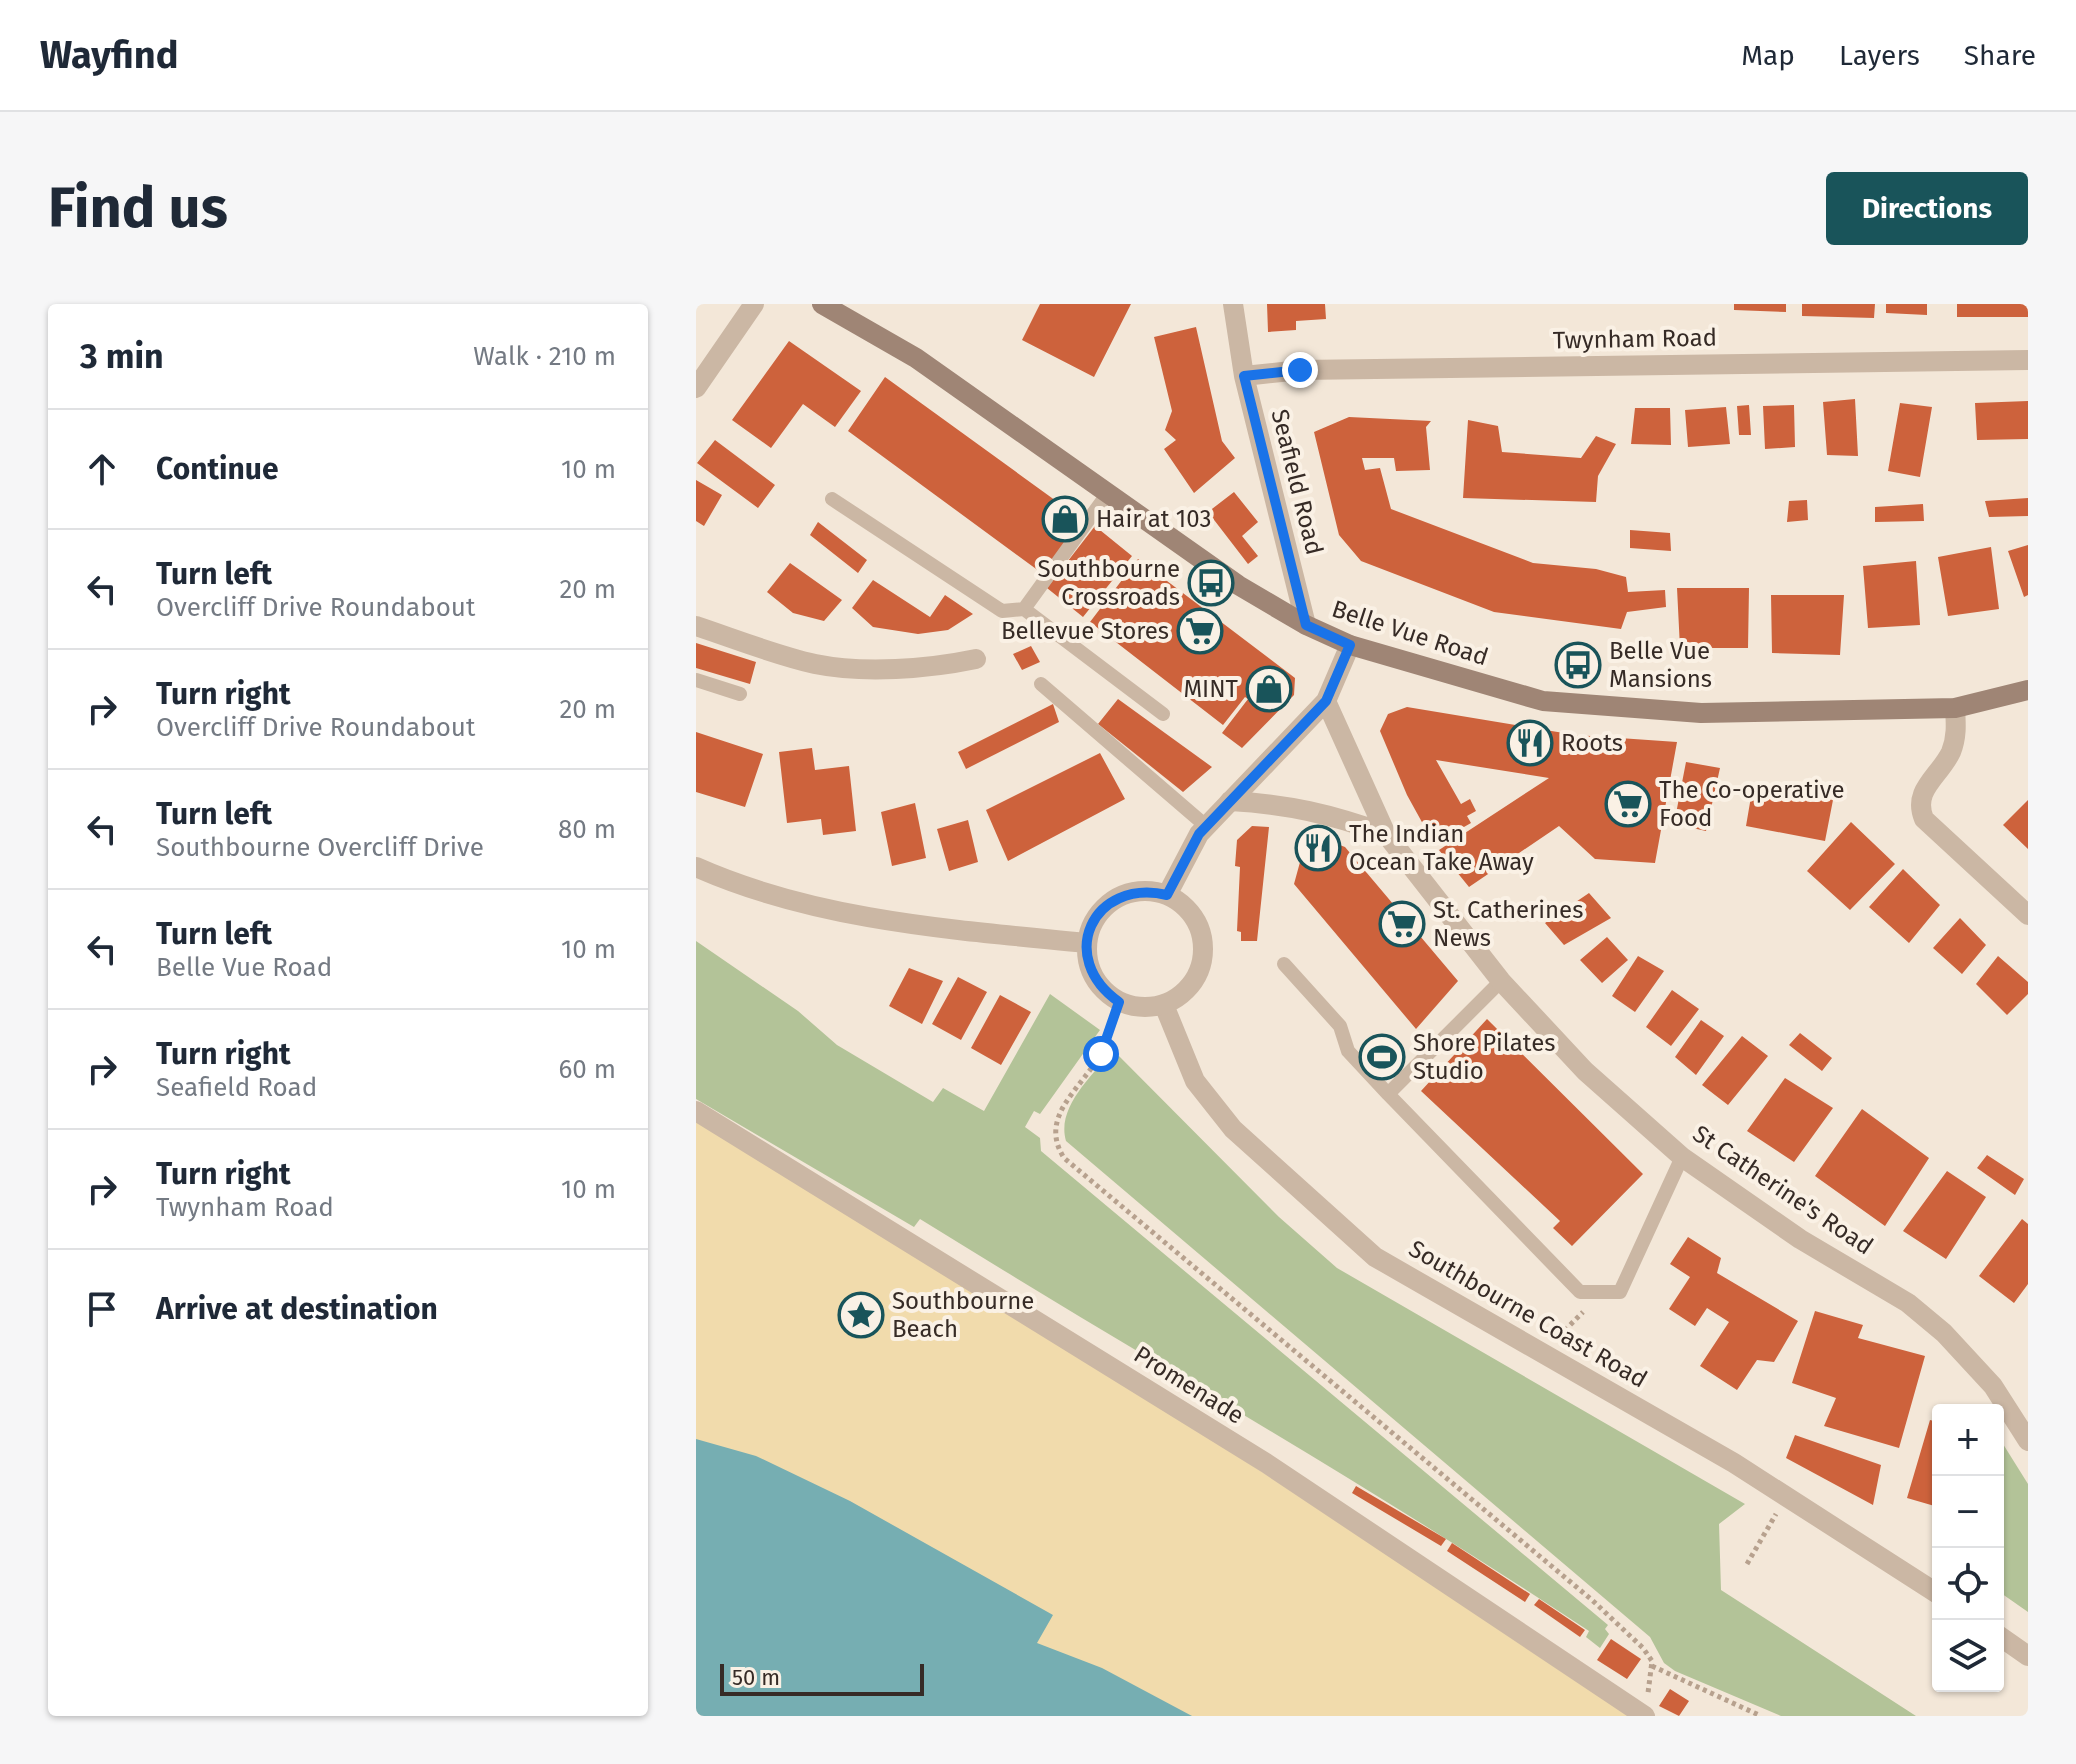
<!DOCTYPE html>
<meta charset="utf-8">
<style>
body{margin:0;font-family:"Fira Sans",sans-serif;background:#f6f6f7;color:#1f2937}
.controls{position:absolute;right:24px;bottom:24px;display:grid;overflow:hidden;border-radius:8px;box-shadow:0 2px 6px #0004}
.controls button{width:72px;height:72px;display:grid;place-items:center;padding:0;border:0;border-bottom:2px solid #e0e1e3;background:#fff;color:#1f2937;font:40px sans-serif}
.scale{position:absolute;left:24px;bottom:20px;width:204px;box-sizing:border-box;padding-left:8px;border:4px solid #362b26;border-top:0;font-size:22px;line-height:28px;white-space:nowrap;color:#362b26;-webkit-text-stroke:6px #faf1e5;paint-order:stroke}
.stop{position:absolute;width:24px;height:24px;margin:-18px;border:6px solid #1a73e8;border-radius:50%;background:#fff}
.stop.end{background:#1a73e8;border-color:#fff;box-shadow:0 2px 8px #0008}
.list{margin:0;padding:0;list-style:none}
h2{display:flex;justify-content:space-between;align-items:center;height:104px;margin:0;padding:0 32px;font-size:34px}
h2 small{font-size:26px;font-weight:400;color:#747a83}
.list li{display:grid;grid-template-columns:52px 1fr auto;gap:24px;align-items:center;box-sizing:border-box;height:120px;padding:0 32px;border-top:2px solid #e0e1e3}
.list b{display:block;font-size:30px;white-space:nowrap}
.list p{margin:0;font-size:26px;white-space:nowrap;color:#747a83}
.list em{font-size:26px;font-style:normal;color:#747a83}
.icon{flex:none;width:44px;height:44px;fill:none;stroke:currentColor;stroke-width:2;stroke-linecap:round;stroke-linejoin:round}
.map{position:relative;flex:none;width:1332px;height:1412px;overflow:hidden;border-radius:8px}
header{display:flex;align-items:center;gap:48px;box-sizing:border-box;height:112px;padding:0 40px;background:#fff;border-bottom:2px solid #e0e1e3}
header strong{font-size:38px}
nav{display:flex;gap:44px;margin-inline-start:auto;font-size:28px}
.intro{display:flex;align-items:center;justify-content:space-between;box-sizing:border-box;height:192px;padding:0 48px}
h1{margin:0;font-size:56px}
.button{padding:20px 36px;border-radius:8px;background:#19545a;color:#fff;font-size:28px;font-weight:700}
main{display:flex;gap:48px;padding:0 48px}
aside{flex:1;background:#fff;border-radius:8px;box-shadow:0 2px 6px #0004}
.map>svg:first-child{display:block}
.green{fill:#b3c398}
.sand{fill:#f1dbac}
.water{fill:#76aeb2}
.building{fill:#cd623c}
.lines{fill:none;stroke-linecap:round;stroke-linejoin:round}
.path{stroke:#b7a18e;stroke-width:5;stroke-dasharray:4 4;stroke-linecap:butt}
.service{stroke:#cbb7a4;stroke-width:14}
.pedestrian{stroke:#cbb7a4;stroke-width:20}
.minor{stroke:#cbb7a4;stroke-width:20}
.tertiary{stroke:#cbb7a4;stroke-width:20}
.secondary{stroke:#9f8575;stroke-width:20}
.route{stroke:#1a73e8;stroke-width:10}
.labels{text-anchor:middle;stroke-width:8;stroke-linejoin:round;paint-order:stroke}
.street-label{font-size:24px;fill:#362b26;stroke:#faf1e5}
.poi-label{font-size:24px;fill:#362b26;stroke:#faf1e5;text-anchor:start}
</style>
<header>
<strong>Wayfind</strong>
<nav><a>Map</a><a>Layers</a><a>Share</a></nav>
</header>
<div class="intro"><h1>Find us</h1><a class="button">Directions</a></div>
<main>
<aside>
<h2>3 min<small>Walk · 210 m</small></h2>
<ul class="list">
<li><svg class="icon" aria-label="ahead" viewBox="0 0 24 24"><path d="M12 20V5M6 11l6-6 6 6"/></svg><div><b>Continue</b></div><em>10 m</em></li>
<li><svg class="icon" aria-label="left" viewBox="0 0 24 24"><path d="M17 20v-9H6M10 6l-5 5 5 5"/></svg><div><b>Turn left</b><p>Overcliff Drive Roundabout</p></div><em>20 m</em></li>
<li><svg class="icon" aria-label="right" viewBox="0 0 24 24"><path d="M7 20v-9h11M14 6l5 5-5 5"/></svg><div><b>Turn right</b><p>Overcliff Drive Roundabout</p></div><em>20 m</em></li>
<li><svg class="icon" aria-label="left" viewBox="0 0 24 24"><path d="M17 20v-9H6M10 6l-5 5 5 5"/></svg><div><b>Turn left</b><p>Southbourne Overcliff Drive</p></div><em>80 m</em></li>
<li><svg class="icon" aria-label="left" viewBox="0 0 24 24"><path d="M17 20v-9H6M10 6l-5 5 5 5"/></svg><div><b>Turn left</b><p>Belle Vue Road</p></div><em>10 m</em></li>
<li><svg class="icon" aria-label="right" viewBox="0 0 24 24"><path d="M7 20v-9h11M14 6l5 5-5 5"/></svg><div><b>Turn right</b><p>Seafield Road</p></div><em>60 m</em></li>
<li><svg class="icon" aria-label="right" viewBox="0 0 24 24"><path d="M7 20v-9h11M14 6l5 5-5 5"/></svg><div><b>Turn right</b><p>Twynham Road</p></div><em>10 m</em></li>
<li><svg class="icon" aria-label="arrive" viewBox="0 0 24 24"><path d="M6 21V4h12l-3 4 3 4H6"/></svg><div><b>Arrive at destination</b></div></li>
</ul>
</aside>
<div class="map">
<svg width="1332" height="1412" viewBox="0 0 1332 1412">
<rect width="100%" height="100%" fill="#f3e7d8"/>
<path class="green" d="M0,637l102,70 39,34 96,57 10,-14 41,23 66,-117 50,36 -60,84 -6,-3 -9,16 15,11 1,13 567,474 -3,4 4,5 -9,14 -14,-11 3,-6c-218,-145 -447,-274 -669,-412l-6,8 -218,-128z
M417,746l166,167 58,51 408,236 -26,20 2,66 195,126h-135l-106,-45 -11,-8 -14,-26 -584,-496c-10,-34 27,-66 47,-91z
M1307,1140l25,40v128l-30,-21v-133z"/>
<path class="sand" d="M0,807l949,605h-559l-390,-238z"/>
<path class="water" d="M0,1135l60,17 94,45 203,114 -16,28 65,25 90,48h-496z"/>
<path class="building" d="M344,0h91l-37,73 -72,-37z
M571,0h58l1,15 -30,2v9l-28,2z
M1038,0h52v8l-52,-2z
M1106,0h73l-1,14 -72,-2z
M1190,0h41v11l-41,-2z
M1261,0h71v13h-71z
M500,23l26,114 13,17 -41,35 -30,-44 12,-9 -11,-10 7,-19 -18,-74z
M93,37l72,50 -26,36 -32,-23 -32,44 -39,-28z
M189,73l196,142 -38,55 -195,-143z
M1159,95l3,57 -31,-1 -4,-53z
M1332,97v38l-51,1 -2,-37z
M1204,99l32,4 -12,70 -32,-6z
M1053,101l2,30h-12l-2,-29z
M1098,101l1,42 -30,2 -2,-43z
M1030,103l4,37 -42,3 -3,-37z
M939,104h35l1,37 -40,-1z
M653,113l82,4 -5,6 4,43 -34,1 -2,-13h-32l3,12 15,-2 11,41 142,54 63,6 30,8 2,15 37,-2 1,17 -39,5 -6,17 -127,-17 -133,-51 -22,-26 -25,-103z
M772,116l30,6 4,26 79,6 15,-22 20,8 -18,32 -2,26 -133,-4z
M19,136l60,45 -17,23 -61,-45z
M0,176l26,15 -18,31 -8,-5z
M538,188l24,30 -16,14 16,20 -10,8 -40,-52z
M1332,194v18l-39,1 -4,-16z
M1111,196l1,20 -21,2 2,-21z
M1227,200l1,17 -49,1v-15z
M122,218l49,38 -9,13 -48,-38z
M399,222l37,30 -49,61 -36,-29z
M934,226l40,3 1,18 -41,-3z
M1332,241v50l-4,2 -16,-46z
M1295,243l8,62 -51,7 -10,-59z
M442,255l157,119 -1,17 -52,53 -20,-15 26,-34 -3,-2 -22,28 -133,-103z
M1220,257l4,64 -52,3 -5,-62z
M94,259l52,37 -18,21 -31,-8 -26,-21z
M177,276l57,37 15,-22 28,19 -25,16 -30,4 -45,-7 -21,-19z
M981,284h72l-1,60h-68z
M1075,291h73l-4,60 -68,-2z
M0,339l60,19 -6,22 -54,-16z
M335,342l9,16 -18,8 -9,-16z
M422,395l94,68 -29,25 -85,-68z
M357,400l6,18 -93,47 -8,-17z
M711,403l169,28 101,7 -22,121 -60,-4 -36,-33 -90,61 -30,-37 110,-72 -113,-18 25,44 9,-5 6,12 -9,5 4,7 -37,21 -27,-49 -27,-64 8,-17z
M0,428l67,22 -18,53 -49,-15z
M116,444l3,22 34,-4 7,65 -33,4 -2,-16 -34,4 -8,-71z
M404,449l25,46 -117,62 -22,-51z
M990,458l34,6 -14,63 -32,-7z
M1057,481l80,15 -8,41 -79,-15z
M1332,496v49l-25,-24z
M219,499l11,55 -34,8 -11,-54z
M272,516l10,42 -29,9 -12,-42z
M1155,518l44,42 -45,46 -43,-39z
M556,522l17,1 -12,114h-16v-9l-4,-1 3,-64 -5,-1 2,-26z
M612,529l37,14 113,134 -42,48 -122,-145z
M1207,565l37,36 -31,38 -40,-36z
M893,589l22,25 -47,27 -19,-22z
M1264,614l26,27 -24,29 -29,-26z
M911,633l21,23 -26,23 -22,-23z
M942,652l26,15 -29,41 -23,-16z
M1302,652l30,26v12l-21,21 -31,-31z
M213,664l34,13 -21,43 -33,-18z
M262,673l29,15 -26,48 -29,-16z
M976,686l27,19 -28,37 -25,-19z
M304,691l31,17 -30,53 -30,-17z
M791,715l156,155 -71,72 -19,-18 7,-7 -139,-130z
M1005,716l23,16 -28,39 -21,-18z
M1104,729l32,25 -10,13 -33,-26z
M1046,732l26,20 -40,49 -26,-20z
M693,739l7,7 -21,22 -8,-8z
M1089,774l48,30 -39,54 -47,-31z
M1166,805l67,49 -44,68 -70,-50z
M1291,851l37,24 -9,16 -38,-27z
M1251,867l39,26 -40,62 -43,-28z
M1326,915l6,5v60l-14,19 -35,-27z
M992,933l33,21 -4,15 81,48 -24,41 -17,-2 -20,30 -37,-24 29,-44 -22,-14 -12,18 -26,-17 21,-32 -20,-13z
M1119,1007l48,14 -5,13 67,18 -26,92 -75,-22 12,-28 -44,-15z
M1234,1116l8,2v85l-31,-9z
M1099,1131l86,30 -8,40 -87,-47z
M660,1182l90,53 -5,7 -89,-53z
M756,1239l78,51 -5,8 -78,-51z
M843,1295l46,31 -5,7 -46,-32z
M915,1335l30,20 -14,20 -30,-19z
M974,1385l19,12 -10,15 -20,-10z"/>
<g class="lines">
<path class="path" d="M423,698c-5,18 -9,37 -19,53 -20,35 -62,62 -36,103l528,442 51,48 9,13 -4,32
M863,1032l24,-24
M1051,1260l29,-50
M956,1362l109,50"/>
<path class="service" d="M412,189l-84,116 139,105
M136,195l170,112 22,-2
M0,376l44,14
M345,380l165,142
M588,660l56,62 8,25 40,43
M805,677l-113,113 192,198h40l62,-135"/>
<path class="pedestrian" d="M0,807l570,352 379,253"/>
<path class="minor" d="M537,0l11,72 62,249
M548,72l56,-6 728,-10
M0,84l58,-84
M0,322c39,13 79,29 119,38 49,10 113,5 161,-5
M630,397l60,133 115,147 84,90 97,86 118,82 108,64 36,30 49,53 35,55
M1259,404c1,16 2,29 -4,44 -12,25 -39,38 -27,67l104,96
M534,497c57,3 101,13 156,33
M468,701l31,76 38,48 142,128 359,206 204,131
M1302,1331l30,21"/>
<path class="tertiary" d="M0,563c121,54 261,63 390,76
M391 645a58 58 0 1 1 116 0a58 58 0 1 1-116 0Z
M471,591l32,-61 127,-133 24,-56"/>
<path class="secondary" d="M126,0l94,54 322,227 68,40 44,20 193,56 158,12 254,-5 73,-18"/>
</g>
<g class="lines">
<path class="route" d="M405,750l18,-52c-63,-44 -27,-124 48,-107l32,-61 127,-133 24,-56 -44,-20 -62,-249 56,-6"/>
</g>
<defs>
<g id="shop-ring" transform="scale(2.3)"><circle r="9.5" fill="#faf1e5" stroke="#19545a" stroke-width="1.5"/><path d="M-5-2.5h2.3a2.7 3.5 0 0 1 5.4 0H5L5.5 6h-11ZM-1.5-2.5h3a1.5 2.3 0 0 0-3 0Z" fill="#19545a"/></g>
<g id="bus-ring" transform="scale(2.3)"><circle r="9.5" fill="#faf1e5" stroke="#19545a" stroke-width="1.5"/><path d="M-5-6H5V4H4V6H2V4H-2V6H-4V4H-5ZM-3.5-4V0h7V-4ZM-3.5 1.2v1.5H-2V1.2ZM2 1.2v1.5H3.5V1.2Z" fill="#19545a"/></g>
<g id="supermarket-ring" transform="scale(2.3)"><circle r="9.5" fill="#faf1e5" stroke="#19545a" stroke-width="1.5"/><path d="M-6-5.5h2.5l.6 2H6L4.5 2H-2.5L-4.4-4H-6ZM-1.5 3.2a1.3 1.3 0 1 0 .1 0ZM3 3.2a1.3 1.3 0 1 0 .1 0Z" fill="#19545a"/></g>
<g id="restaurant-ring" transform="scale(2.3)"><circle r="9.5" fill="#faf1e5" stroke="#19545a" stroke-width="1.5"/><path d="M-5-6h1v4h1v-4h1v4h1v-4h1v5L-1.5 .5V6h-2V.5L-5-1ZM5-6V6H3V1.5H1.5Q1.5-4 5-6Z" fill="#19545a"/></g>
<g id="stadium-ring" transform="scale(2.3)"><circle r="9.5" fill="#faf1e5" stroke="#19545a" stroke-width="1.5"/><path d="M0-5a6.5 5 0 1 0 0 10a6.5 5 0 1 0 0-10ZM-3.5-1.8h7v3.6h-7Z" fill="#19545a"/></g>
<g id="sight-ring" transform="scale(2.3)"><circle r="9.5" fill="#faf1e5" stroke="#19545a" stroke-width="1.5"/><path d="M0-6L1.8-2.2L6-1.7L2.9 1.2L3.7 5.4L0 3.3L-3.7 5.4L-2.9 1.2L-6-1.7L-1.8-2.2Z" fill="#19545a"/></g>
</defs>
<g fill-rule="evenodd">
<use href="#shop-ring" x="369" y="215"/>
<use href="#bus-ring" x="515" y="279"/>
<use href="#supermarket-ring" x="504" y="327"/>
<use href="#bus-ring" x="882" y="361"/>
<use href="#shop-ring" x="573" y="385"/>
<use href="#restaurant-ring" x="834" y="439"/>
<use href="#supermarket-ring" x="932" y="500"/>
<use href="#restaurant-ring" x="622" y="544"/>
<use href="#supermarket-ring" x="706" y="620"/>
<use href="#stadium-ring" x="686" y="753"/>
<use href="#sight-ring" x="165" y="1011"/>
</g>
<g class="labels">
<g class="street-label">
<text transform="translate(939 35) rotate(-1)" y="8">Twynham Road</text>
<text transform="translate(601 178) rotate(76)" y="8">Seafield Road</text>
<text transform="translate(714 329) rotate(18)" y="8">Belle Vue Road</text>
<text transform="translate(1087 886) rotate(34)" y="8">St Catherine's Road</text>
<text transform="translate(832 1010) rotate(30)" y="8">Southbourne Coast Road</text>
<text transform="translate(493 1081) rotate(32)" y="8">Promenade</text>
</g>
<g class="poi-label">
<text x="400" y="223">Hair at 103</text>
<text x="484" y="273" text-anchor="end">Southbourne<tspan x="484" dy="28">Crossroads</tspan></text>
<text x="473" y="335" text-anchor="end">Bellevue Stores</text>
<text x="913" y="355">Belle Vue<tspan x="913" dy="28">Mansions</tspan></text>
<text x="542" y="393" text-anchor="end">MINT</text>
<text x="865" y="447">Roots</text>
<text x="963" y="494">The Co-operative<tspan x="963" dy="28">Food</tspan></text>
<text x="653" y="538">The Indian<tspan x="653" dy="28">Ocean Take Away</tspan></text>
<text x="737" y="614">St. Catherines<tspan x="737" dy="28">News</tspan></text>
<text x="717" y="747">Shore Pilates<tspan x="717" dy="28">Studio</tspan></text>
<text x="196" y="1005">Southbourne<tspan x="196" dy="28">Beach</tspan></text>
</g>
</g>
</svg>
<div class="controls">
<button>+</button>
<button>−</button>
<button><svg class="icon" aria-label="locate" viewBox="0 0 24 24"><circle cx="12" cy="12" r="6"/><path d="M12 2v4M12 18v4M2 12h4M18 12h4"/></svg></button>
<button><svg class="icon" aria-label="layers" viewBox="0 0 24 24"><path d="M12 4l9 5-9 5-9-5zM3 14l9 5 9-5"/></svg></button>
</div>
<div class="scale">50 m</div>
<div class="stop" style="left:405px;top:750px"></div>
<div class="stop end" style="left:604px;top:66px"></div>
</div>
</main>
